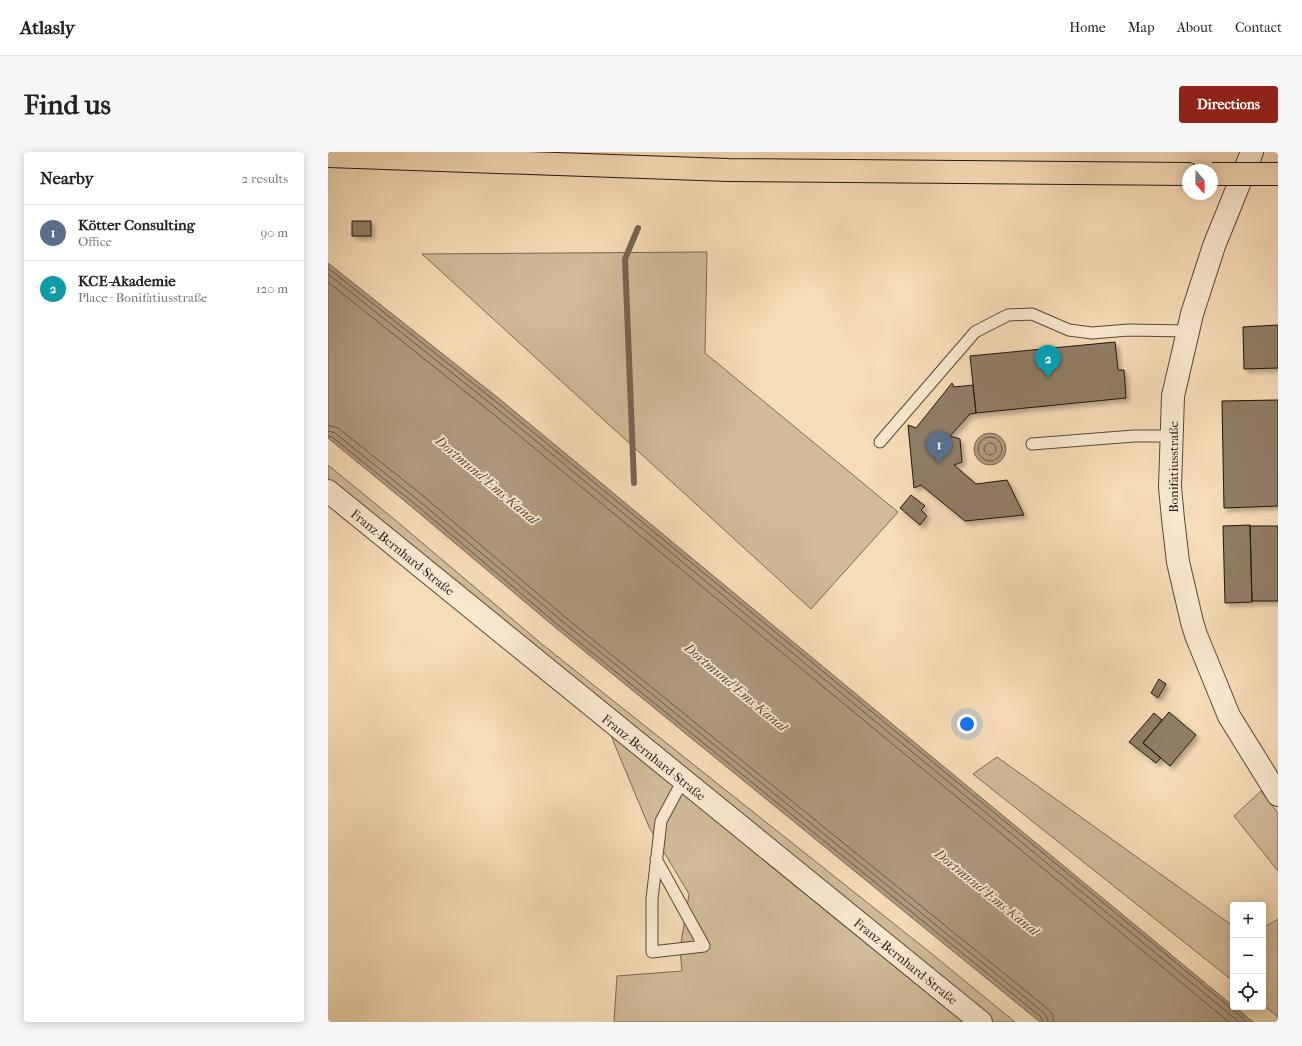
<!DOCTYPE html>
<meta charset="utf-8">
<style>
body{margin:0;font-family:"IM FELL French Canon",serif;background:#f6f6f6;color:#222}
.controls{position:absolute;right:12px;bottom:12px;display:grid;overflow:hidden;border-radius:4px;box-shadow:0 2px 10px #0003}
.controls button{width:36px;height:36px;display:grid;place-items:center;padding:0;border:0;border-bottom:1px solid #e0e0e0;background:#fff;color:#222;font:20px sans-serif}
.compass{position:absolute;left:854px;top:12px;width:36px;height:36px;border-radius:50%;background:#fff;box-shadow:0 2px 10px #0003;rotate:160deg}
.you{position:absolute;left:639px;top:572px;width:14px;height:14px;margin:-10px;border:3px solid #fff;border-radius:50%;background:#1a73e8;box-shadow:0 0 0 6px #1a73e833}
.badge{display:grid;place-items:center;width:26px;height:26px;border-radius:50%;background:#8f2418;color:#fff;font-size:13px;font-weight:700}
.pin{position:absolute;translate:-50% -33px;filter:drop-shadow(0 1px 2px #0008)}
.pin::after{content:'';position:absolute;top:21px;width:14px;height:12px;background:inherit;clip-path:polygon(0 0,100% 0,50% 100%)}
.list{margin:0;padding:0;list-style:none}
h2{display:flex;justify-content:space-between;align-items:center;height:52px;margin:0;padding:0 16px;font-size:17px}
h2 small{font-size:13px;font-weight:400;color:#767676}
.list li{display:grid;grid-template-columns:26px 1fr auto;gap:12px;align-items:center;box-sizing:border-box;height:56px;padding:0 16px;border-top:1px solid #e0e0e0}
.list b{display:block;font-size:15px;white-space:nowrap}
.list p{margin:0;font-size:13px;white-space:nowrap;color:#767676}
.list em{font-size:13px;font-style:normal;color:#767676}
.icon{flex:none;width:22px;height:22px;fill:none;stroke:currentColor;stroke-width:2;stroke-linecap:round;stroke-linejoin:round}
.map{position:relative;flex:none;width:950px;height:870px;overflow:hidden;border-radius:4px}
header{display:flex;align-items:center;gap:24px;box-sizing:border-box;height:56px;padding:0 20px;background:#fff;border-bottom:1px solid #e0e0e0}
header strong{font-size:19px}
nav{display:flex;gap:22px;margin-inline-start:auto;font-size:14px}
.intro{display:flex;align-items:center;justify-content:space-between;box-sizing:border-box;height:96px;padding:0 24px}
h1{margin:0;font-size:28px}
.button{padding:10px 18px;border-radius:4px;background:#8f2418;color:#fff;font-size:14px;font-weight:700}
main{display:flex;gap:24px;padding:0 24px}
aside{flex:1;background:#fff;border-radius:4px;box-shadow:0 2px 10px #0003}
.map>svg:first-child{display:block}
.green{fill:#d2bb9a;stroke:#7a6954}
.water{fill:#ae997e;stroke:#766551}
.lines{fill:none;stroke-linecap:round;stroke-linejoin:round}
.shore{stroke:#685846;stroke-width:1}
.stream{stroke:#766551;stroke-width:6}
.building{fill:#907d66;stroke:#21170e;filter:url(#shadow)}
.service-casing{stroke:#564838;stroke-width:13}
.minor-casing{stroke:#564838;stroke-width:24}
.tertiary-casing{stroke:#564838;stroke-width:24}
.motorway-casing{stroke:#21170e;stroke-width:24}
.service{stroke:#f9e8d0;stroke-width:11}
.minor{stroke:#f9e8d0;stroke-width:22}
.tertiary{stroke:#f9e8d0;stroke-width:22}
.motorway{stroke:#f6dcb7;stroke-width:22}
.motorway-bridge-casing{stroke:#21170e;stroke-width:24;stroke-linecap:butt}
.motorway-bridge{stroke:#f6dcb7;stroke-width:22}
.labels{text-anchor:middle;stroke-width:3.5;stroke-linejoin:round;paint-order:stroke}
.street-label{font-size:13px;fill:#21170e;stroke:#f9e8d0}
.water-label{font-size:14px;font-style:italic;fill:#594b3b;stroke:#f9e8d0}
</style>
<header>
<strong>Atlasly</strong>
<nav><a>Home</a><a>Map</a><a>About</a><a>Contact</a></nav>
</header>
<div class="intro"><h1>Find us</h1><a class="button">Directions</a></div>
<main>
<aside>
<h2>Nearby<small>2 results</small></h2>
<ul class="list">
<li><span class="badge" style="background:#5c6f8a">1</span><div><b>Kötter Consulting</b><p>Office</p></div><em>90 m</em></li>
<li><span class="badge" style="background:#0f9aa8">2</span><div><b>KCE-Akademie</b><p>Place · Bonifatiusstraße</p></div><em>120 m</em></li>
</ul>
</aside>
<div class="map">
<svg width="950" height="870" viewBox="0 0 950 870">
<defs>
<filter id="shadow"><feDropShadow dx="3.5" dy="3.5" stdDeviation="2" flood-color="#0004"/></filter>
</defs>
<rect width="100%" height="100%" fill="#f6dcb7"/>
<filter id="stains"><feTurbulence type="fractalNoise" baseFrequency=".005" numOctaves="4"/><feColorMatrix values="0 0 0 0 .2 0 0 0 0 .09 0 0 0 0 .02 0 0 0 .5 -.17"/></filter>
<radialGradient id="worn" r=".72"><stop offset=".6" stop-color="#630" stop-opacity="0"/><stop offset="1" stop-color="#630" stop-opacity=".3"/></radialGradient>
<path class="green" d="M379,100l-2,101 193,159 -87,97 -389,-355z
M0,313l72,59 143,121 384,305 88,72h-401l3,-46 65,-5 -2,-22 9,-55 -40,-67 -47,-113 -274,-223z
M669,605l236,169v55l-260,-207z
M933,639l17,22v58l-44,-55z
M950,767v98l-15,-12v-77z"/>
<path class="water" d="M0,111l174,138 731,605v1h2l18,15h-213l-484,-394 -144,-121 -84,-69z
M646 297a16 16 0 1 1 32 0a16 16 0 1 1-32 0Z"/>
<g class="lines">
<path class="shore" d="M0,116l171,136 733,605 15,13
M0,122l168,134 743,614
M0,130l164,131 737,609
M0,273l10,3 84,67 143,122 483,392 4,5 2,8
M0,279l7,2 83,67 144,121 482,392 3,5 1,4
M0,284l4,1 83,67 143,121 483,392 2,5
M650 297a12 12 0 1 1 24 0a12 12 0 1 1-24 0Z
M656 297a6 6 0 1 1 12 0a6 6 0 1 1-12 0Z"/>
<path class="stream" d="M306,331l-9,-224 13,-31"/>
</g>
<path class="building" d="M24,69h19v15h-19z
M950,173v43l-34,1 -1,-42z
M787,190l3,28h6l2,28 -150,15 -6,-57z
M624,231l2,4 19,-2 3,28 -6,1 -20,22 10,3 2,23 -8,3 22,19 31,-4 17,35 -59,6 -44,-36 -7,3 -6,-63 8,3z
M950,248v106l-54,2 -2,-107z
M583,343l14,11 -4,4 6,6 -7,9 -20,-17z
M922,373l2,77 -27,1 -2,-77z
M922,374h28v75h-26z
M831,527l7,5 -8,14 -7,-5z
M841,560l27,23 -26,31 -27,-23z
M826,561l8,7 -19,23 18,15 -5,5 -27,-21z"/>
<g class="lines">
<g class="service-casing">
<path id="service" d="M552,290l95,-110 33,-17 24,-1 37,16 23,3 37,-3 59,1
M704,292l102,-8h37
M328,707l48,87 -52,6v-53l9,-78 22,-41"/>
</g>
<g class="minor-casing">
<path id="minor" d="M924,0l-38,94 -22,68 -19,82 -3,91 3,32 5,43 14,60 4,13 33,81 49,79"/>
</g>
<g class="tertiary-casing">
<path id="tertiary" d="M0,339l653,531"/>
</g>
<g class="motorway-casing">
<path id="motorway" d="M0,4l400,14 460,4"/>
</g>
<use href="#service" class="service"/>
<use href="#minor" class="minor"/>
<use href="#tertiary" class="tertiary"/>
<use href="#motorway" class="motorway"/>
<g class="motorway-bridge-casing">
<path id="motorway-bridge" d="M884,22h66"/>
</g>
<use href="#motorway-bridge" class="motorway-bridge"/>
</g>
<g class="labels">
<g class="street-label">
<text transform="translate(845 315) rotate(-90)" y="5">Bonifatiusstraße</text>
<text transform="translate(75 400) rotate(39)" y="5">Franz-Bernhard-Straße</text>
<text transform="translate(326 605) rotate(39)" y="5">Franz-Bernhard-Straße</text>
<text transform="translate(578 809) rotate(39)" y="5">Franz-Bernhard-Straße</text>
</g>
<g class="water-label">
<text transform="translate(159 328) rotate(40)" y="5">Dortmund-Ems-Kanal</text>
<text transform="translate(408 535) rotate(40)" y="5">Dortmund-Ems-Kanal</text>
<text transform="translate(659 740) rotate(39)" y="5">Dortmund-Ems-Kanal</text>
</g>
</g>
<rect width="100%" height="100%" filter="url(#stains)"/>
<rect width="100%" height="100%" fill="url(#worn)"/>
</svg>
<div class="controls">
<button>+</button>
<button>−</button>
<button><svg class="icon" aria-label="locate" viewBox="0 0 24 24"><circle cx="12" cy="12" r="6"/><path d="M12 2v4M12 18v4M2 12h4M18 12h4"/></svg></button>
</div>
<svg class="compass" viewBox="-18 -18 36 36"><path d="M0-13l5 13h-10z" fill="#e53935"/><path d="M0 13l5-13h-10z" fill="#767676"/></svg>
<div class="you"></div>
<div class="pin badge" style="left:611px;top:312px;background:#5c6f8a">1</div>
<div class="pin badge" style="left:720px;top:226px;background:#0f9aa8">2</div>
</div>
</main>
